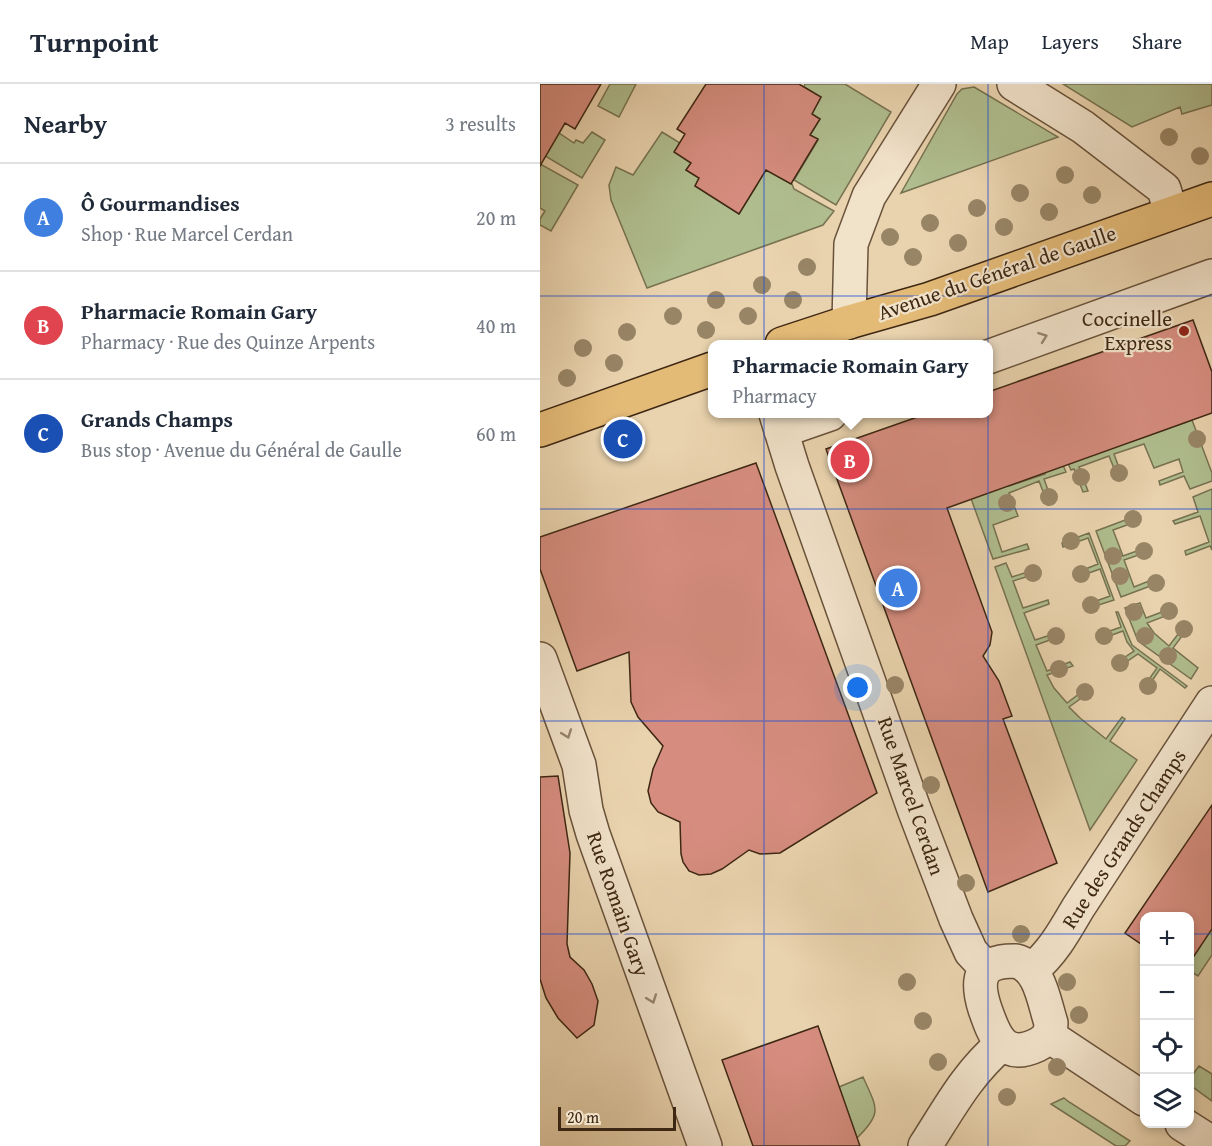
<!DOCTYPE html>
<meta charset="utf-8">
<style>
body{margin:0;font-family:"Gentium Book Plus",serif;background:#f6f6f7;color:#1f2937}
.controls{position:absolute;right:18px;bottom:18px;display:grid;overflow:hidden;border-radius:12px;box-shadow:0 3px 9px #0003}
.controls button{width:54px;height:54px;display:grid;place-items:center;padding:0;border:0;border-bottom:2px solid #e0e1e3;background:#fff;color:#1f2937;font:30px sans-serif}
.scale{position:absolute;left:18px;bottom:15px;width:118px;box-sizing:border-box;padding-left:6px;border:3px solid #3e2713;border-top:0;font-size:16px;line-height:21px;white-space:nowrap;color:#3e2713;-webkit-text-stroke:4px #f1e2ca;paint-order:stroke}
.you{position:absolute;left:318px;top:604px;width:21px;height:21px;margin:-15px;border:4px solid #fff;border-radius:50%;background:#1a73e8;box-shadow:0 0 0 9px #1a73e833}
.badge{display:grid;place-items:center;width:39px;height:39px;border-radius:50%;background:#7c3aed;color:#fff;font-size:20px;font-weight:700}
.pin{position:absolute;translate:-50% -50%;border:3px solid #fff;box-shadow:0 2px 6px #0006}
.popup{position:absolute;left:168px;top:256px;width:285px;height:78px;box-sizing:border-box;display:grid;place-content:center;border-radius:12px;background:#fff;filter:drop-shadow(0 2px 4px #0005);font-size:20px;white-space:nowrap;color:#747a83}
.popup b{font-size:22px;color:#1f2937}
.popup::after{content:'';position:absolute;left:50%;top:100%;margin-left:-12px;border:12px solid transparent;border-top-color:#fff}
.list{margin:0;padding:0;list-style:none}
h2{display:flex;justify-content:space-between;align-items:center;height:78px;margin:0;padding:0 24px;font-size:26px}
h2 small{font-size:20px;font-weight:400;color:#747a83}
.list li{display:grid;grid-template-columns:39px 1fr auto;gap:18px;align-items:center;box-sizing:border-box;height:108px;padding:0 24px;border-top:2px solid #e0e1e3}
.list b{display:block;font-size:22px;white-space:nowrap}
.list p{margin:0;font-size:20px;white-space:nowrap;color:#747a83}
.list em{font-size:20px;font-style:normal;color:#747a83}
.icon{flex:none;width:33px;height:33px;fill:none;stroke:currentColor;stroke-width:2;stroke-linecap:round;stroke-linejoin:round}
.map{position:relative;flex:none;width:672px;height:1062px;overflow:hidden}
header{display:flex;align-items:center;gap:36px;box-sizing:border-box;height:84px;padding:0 30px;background:#fff;border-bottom:2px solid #e0e1e3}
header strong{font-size:28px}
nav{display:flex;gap:33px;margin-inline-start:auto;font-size:21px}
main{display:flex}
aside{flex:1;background:#fff}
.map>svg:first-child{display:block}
.green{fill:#b0be8f;stroke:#777251;stroke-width:1.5}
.building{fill:#d68d7f;stroke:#3e2713;stroke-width:1.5}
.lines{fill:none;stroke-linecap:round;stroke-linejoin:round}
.minor-casing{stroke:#69523a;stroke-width:36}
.major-casing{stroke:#3e2713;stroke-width:36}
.minor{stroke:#f1e2ca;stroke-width:33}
.major{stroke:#e4ba77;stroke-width:33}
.tree{fill:#988566}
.oneway{stroke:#98846e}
.grid{fill:none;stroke:#1d4ed8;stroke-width:1.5;stroke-opacity:0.55}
.poi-dot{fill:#8f2418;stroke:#f1e2ca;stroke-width:2}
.labels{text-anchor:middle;stroke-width:4.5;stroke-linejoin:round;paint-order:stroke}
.street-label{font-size:21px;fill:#3e2713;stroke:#f1e2ca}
.poi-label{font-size:21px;fill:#3e2713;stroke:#f1e2ca;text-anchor:end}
</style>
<header>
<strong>Turnpoint</strong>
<nav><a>Map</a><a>Layers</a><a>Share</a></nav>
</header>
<main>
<aside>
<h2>Nearby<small>3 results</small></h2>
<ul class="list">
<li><span class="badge" style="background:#3f7fe0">A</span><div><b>Ô Gourmandises</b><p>Shop · Rue Marcel Cerdan</p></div><em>20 m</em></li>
<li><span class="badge" style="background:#e0444e">B</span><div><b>Pharmacie Romain Gary</b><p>Pharmacy · Rue des Quinze Arpents</p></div><em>40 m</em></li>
<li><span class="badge" style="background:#1a4fb4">C</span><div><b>Grands Champs</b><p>Bus stop · Avenue du Général de Gaulle</p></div><em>60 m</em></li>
</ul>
</aside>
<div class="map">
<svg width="672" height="1062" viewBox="0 0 672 1062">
<rect width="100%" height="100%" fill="#e9d3ae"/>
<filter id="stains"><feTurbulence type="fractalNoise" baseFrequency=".00333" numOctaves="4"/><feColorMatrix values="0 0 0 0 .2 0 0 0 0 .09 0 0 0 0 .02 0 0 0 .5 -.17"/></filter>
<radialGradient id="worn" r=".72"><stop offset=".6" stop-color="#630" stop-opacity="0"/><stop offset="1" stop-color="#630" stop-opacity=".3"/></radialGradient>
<path class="green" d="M70,0h26l-17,33 -21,-11z
M265,0h40l46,28 -55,93 -42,-25 24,-40 -8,-5 10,-16 -8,-5 9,-17 -17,-10z
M523,0h149v21l-30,9 -2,-7 -48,20z
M434,3l84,50 -157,56 56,-99 5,-5z
M52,48l13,8 -23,38 -42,-25v-19l13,8 6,-9 15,10 2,-3 7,3z
M122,48l18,11 11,20 -5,7 13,8 -4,8 44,28 18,-29 7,-17 28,16 2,5 40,22 -11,14 -176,63 -36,-88 -2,-15 7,-18 17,8z
M0,80l38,21 -27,46 -11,-6v-6l5,-8 -5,-3z
M652,336l20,53v8l-22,8 -6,-13 -24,9 -1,-4 24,-9 -4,-13 -25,9 -10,-24 -30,10 9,25 -4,2 -10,-25 -30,11 9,24 -5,1 -9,-23 -3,1 -4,-9 75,-23z
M522,379l4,9 -22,7 9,25 -5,1 -9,-24 -30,12 9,23 -25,9 9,27 25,-8 2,5 -36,10 -24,-66 37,-13 3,6 36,-12 -2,-5z
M672,405v61l-2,-4 -24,9 -1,-4 24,-9 -9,-26 -25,8 -2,-3 25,-9 -5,-15z
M596,432l2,5 -25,9 10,26 25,-9 2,4 -26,9 10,27 25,-10 2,5 -40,15 -25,-66z
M549,449l25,67 -28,9 -1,-4 25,-9 -10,-27 -25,9 -2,-4 25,-10 -10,-26 -25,9 -1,-4z
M466,479l6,14 25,-8 2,4 -26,8 10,27 25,-8 1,4 -25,9 11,27 25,-8 1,4 -25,9 11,26 23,-9 3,4 -26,9 7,13 13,15 21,-16 3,4 -22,16 11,11 26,21 16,-22 3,2 -15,22 27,19 -47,70 -95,-263z
M600,519l6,15 24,-9 3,4 -26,10 7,10 15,13 16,-21 3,3 -15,20 25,20 -7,11 -53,-38 -13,-33z
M576,528h2l14,33 55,41 -2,2 -25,-19 -15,22 -3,-2 15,-21 -19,-14 -22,15 -3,-4 21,-14 -7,-9 -4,-11 -25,9 -2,-4 25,-9z
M672,844v27l-14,21 -8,-5v-9z
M659,982l13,8v27l-22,-16v-7z
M323,993c14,31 20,36 -6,61l-18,-51z
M524,1014l5,4 61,39 -5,5h-9l-65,-42z"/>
<path class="building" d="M0,0h61l-26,45 -10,-6 -25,43z
M166,0h93l22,13 -9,17 8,5 -10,16 8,4 -27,45 -25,-14 -27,44 -44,-28 4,-8 -13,-8 5,-7 -17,-11 11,-18 -8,-5z
M653,236l19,52v41l-265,95 45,124 -2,13 -7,11 16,25 13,35 -9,3 54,144 -69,29 -162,-443 100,-35h62v-22z
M216,379l121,330 -97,60 -20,1 -11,-4 -27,19 -11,5 -12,1 -10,-4 -6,-9 -2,-8 -1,-32 -22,-10 -7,-9 -3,-12 5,-22 10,-23 -25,-29 -7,-15 -2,-50 -52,19 -37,-102v-32z
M18,692l12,77 -3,91 3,13 14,13 8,14 6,17 -4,24 -17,13 -19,-20 -12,-20 -6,-19v-202z
M672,721v124l-22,33v-46h-46v30l-19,-13z
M278,942l42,120h-107l-31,-86z"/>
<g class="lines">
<g class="minor-casing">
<path id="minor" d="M474,0l69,43 81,62 7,24
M309,238l2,-78 18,-48 70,-112
M448,273l224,-81
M236,330l16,52 122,343 42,110 15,33 15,16
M241,347l49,-17
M0,575l39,106 7,45 7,24 112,312
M476,877c24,6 28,41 35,62 0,11 -4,17 -14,22 -34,16 -43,-10 -52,-36 -10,-31 -5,-49 31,-48z
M492,886c21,-18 32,-38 46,-62l134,-205
M509,952l95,63
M642,1040l30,19
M385,1062c25,-39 42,-72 77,-102"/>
</g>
<g class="major-casing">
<path id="major" d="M242,260l67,-22 81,-23 282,-100
M0,346l172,-61"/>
</g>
<use href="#minor" class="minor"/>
<use href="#major" class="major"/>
</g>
<g class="tree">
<circle cx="629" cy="53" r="9"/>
<circle cx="660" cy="72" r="9"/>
<circle cx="525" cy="91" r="9"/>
<circle cx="480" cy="109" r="9"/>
<circle cx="552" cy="111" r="9"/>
<circle cx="437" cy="124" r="9"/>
<circle cx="509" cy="128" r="9"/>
<circle cx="390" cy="139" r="9"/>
<circle cx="464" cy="143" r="9"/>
<circle cx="350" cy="153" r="9"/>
<circle cx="418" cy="159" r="9"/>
<circle cx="373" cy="173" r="9"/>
<circle cx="267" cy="183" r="9"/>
<circle cx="222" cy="201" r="9"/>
<circle cx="176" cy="216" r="9"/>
<circle cx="253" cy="216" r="9"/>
<circle cx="133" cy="232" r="9"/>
<circle cx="208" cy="232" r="9"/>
<circle cx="166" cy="246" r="9"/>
<circle cx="87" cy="248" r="9"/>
<circle cx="43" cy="264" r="9"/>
<circle cx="74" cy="279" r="9"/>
<circle cx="27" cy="294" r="9"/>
<circle cx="657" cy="355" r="9"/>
<circle cx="579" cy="389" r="9"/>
<circle cx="541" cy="393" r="9"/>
<circle cx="509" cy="413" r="9"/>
<circle cx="467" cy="419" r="9"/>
<circle cx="593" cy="435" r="9"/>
<circle cx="531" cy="457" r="9"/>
<circle cx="604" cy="467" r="9"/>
<circle cx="573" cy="472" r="9"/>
<circle cx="493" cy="489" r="9"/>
<circle cx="541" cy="490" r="9"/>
<circle cx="580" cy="492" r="9"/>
<circle cx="616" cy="499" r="9"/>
<circle cx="551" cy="521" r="9"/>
<circle cx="629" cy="527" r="9"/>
<circle cx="594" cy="528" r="9"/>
<circle cx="644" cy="545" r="9"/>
<circle cx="516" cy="552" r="9"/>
<circle cx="564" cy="552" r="9"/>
<circle cx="605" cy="552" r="9"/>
<circle cx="628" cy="572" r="9"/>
<circle cx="580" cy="579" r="9"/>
<circle cx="519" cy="585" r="9"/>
<circle cx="355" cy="601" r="9"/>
<circle cx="608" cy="602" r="9"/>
<circle cx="545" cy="608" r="9"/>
<circle cx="391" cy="701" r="9"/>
<circle cx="426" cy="799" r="9"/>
<circle cx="481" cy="850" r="9"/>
<circle cx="367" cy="898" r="9"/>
<circle cx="527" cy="898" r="9"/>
<circle cx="539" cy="931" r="9"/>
<circle cx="383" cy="937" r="9"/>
<circle cx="398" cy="978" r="9"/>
<circle cx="517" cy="983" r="9"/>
<circle cx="467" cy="1013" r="9"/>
</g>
<defs><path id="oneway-chevron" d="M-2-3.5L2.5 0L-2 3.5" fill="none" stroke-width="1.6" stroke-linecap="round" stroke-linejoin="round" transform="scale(1.5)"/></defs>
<g class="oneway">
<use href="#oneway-chevron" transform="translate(503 253) rotate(-20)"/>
<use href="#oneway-chevron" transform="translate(27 650) rotate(70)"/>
<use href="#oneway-chevron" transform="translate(112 915) rotate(70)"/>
</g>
<path class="grid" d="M224,0v1062M448,0v1062M0,212h672M0,425h672M0,637h672M0,850h604M650,850h22"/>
<circle class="poi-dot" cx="644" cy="247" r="6"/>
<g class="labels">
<g class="street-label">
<text transform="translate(457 189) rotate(-19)" y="7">Avenue du Général de Gaulle</text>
<text transform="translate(371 712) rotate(71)" y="7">Rue Marcel Cerdan</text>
<text transform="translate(584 755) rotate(-57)" y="7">Rue des Grands Champs</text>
<text transform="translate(78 820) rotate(71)" y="7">Rue Romain Gary</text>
</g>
<g class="poi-label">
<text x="632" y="242">Coccinelle<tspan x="632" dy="24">Express</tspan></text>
</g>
</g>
<rect width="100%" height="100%" filter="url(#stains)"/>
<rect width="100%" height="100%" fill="url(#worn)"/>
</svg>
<div class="controls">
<button>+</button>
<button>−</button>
<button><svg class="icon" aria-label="locate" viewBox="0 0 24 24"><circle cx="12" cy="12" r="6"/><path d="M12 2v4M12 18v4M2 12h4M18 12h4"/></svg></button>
<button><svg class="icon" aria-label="layers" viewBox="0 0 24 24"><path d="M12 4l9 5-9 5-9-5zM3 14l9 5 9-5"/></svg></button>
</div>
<div class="scale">20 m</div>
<div class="you"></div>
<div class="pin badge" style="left:358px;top:504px;background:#3f7fe0">A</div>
<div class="pin badge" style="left:310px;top:376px;background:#e0444e">B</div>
<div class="popup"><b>Pharmacie Romain Gary</b>Pharmacy</div>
<div class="pin badge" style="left:83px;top:355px;background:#1a4fb4">C</div>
</div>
</main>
